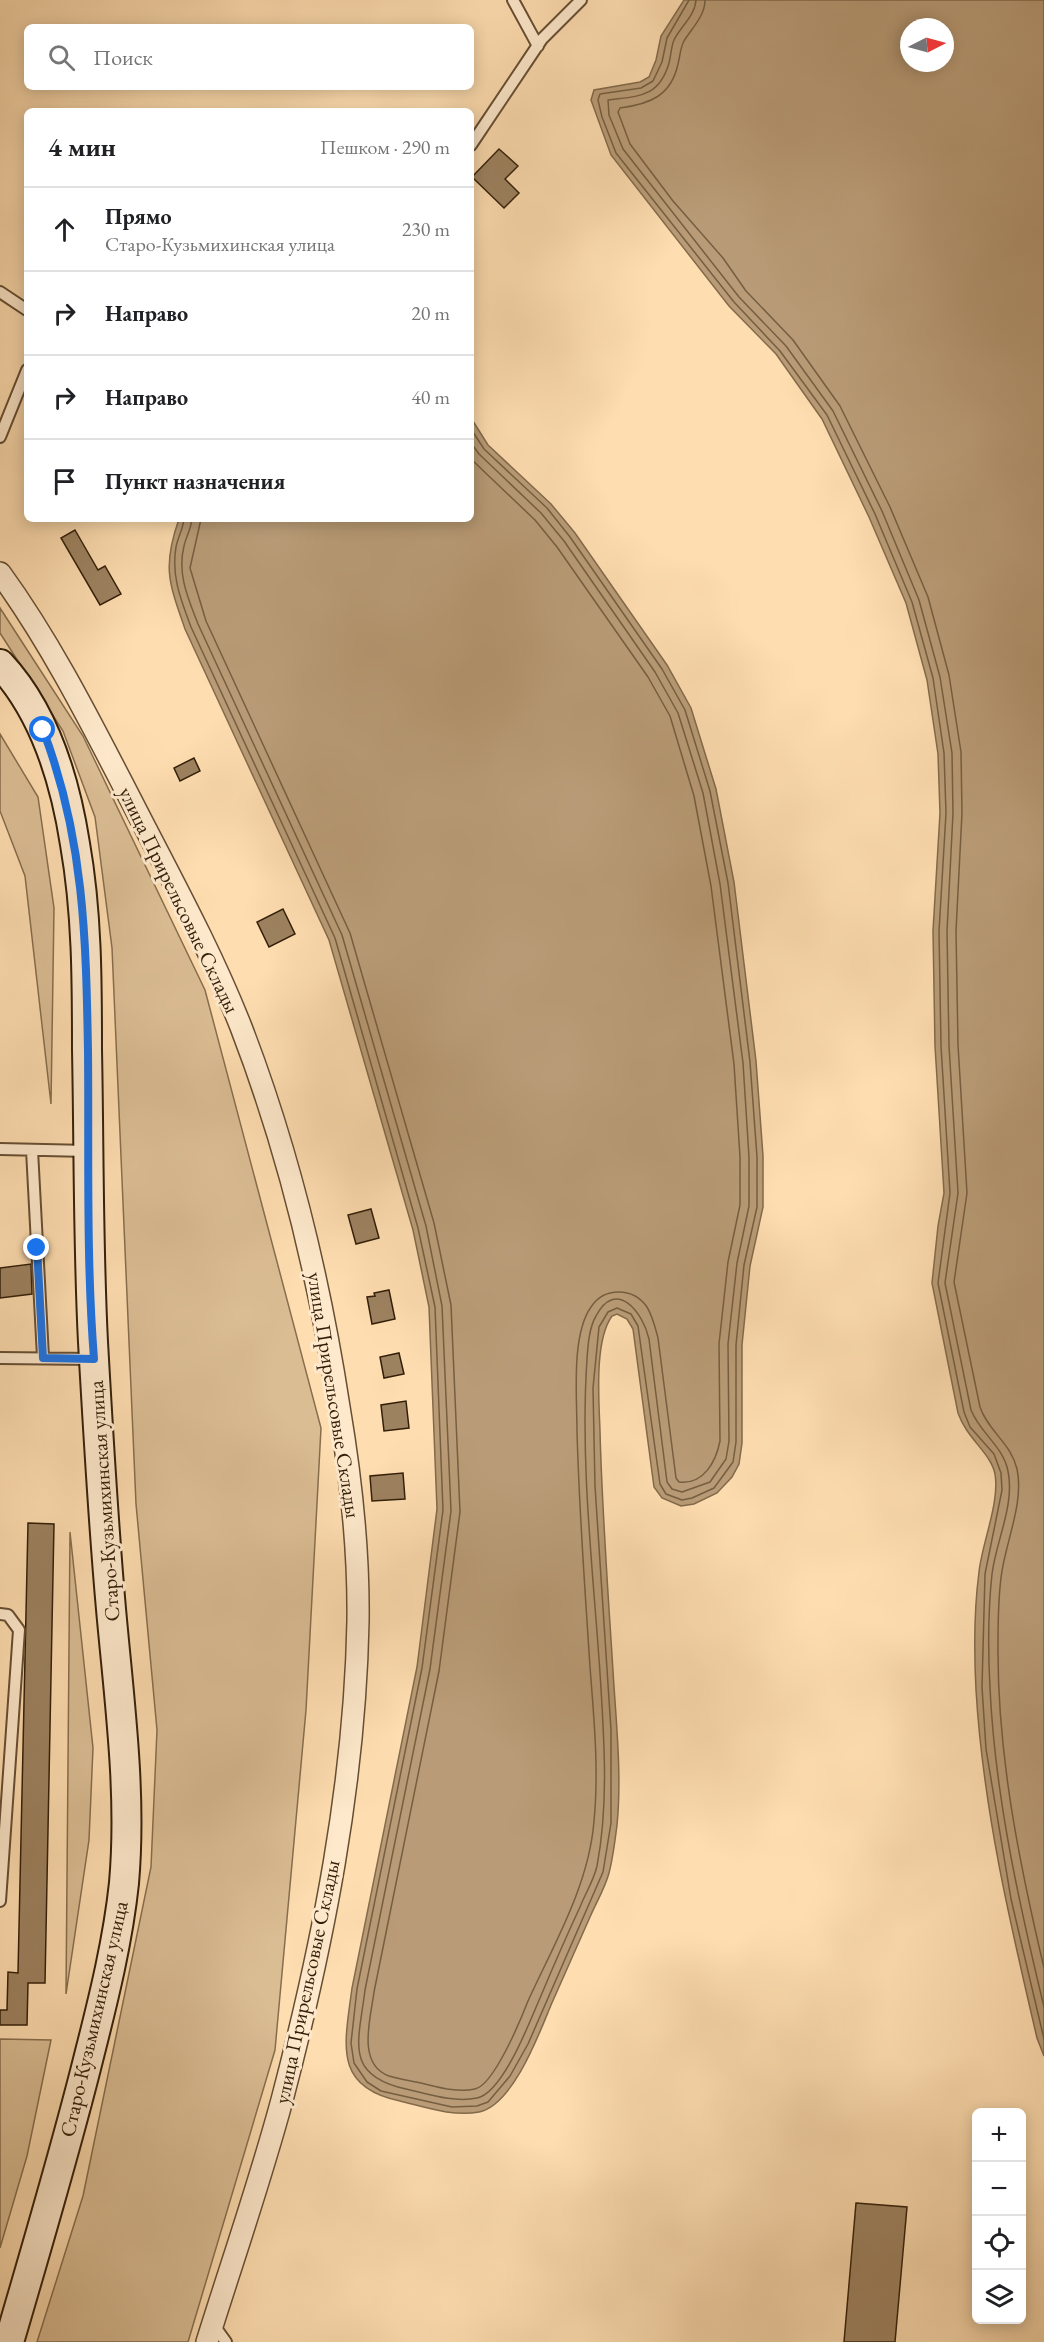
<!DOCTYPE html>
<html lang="ru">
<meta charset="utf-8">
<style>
body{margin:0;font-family:"EB Garamond",serif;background:#f2f2f2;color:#202124}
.controls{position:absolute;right:18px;bottom:18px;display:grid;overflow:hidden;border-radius:9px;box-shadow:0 3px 15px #0003}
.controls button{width:54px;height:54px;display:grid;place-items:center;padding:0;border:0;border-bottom:2px solid #e0e0e0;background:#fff;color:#202124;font:30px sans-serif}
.compass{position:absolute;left:900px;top:18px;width:54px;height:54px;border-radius:50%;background:#fff;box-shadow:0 3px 15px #0003;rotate:84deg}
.stop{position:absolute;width:18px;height:18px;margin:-14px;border:4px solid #1a73e8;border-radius:50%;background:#fff}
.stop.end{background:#1a73e8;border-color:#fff;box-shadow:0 2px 6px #0008}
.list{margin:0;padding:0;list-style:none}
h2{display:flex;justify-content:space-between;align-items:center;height:78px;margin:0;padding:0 24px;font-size:26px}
h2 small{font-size:20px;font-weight:400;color:#757577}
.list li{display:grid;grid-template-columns:39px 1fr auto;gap:18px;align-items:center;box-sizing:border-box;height:84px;padding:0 24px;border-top:2px solid #e0e0e0}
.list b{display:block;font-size:22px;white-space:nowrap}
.list p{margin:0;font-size:20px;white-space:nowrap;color:#757577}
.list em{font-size:20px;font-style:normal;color:#757577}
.icon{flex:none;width:33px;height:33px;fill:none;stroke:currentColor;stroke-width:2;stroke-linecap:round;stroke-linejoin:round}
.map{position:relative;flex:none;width:1044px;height:2342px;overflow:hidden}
.search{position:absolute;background:#fff;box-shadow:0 3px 15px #0003;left:24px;top:24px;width:450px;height:66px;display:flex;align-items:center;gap:15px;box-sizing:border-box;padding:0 21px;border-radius:9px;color:#757577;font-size:22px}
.panel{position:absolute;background:#fff;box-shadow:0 3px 15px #0003;left:24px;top:108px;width:450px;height:414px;border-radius:9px}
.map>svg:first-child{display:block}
.green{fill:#dbbd94;stroke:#876e4e;stroke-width:1.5}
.water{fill:#b99c77;stroke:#836a4b;stroke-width:1.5;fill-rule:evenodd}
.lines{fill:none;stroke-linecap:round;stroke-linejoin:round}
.shore{stroke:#765e40;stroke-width:1.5}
.building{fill:#9d8260;stroke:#331f09;stroke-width:1.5}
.lane-casing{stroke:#664e33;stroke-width:14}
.street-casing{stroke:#664e33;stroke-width:24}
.secondary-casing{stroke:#331f09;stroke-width:32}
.lane{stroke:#fee9cc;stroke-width:10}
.street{stroke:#fee9cc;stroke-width:21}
.secondary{stroke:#fee9cc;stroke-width:28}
.route{stroke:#1a73e8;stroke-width:8}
.labels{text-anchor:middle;stroke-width:6;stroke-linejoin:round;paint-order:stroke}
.street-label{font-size:21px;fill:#331f09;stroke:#fee9cc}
</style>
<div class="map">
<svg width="1044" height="2342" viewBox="0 0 1044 2342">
<rect width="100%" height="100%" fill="#feddb0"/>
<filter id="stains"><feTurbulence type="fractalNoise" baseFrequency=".00333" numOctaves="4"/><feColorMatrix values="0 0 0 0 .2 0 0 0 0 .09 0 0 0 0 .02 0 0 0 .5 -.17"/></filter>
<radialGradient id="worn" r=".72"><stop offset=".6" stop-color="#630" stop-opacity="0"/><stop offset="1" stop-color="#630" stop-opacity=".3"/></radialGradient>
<path class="green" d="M0,608l83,128 122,254 116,438 -15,282 -31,340 -87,292h-151l46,-146 68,-329 6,-137 -21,-226 -24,-556 -17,-131 -32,-86 -63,-98z
M0,734l38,63 16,111 -3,196 -26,-228 -25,-65z
M70,1532l23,216 -4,92 -23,154z
M0,2039l51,1 -24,116 -27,92z"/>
<path class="water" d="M684,0h360v2056l-7,-18c-27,-115 -54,-230 -61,-348 -2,-38 -2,-80 3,-118 3,-29 21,-70 16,-98 -4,-21 -28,-35 -37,-61l-26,-130 6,-57 6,-33 -9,-147 -2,-115 7,-118 -2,-59 -11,-74 -21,-77 -37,-86 -47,-98 -46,-65 -47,-48 -118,-151 -20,-55 3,-10 46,-8 9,-5 7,-17 5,-24zM909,27h36v36h-36z
M471,418l17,27 63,59 24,29 92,132 24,43 25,81 18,93 22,179 7,95v51l-13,59 -8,79v98l-3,21 -7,13 -15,16 -23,11 -13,2 -19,-8 -8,-11 -21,-158 -6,-10 -10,-5 -5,2c-18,25 -13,84 -12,115 2,80 8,160 13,240 3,50 9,104 4,154 -2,16 -4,33 -8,48 -4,15 -13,30 -19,44 -13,29 -26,59 -39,88 -12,29 -38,100 -72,107 -26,5 -54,-5 -79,-11 -68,-14 -55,-58 -48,-113l65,-321 20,-158 -8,-202 -16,-77 -84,-290 -144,-311c-16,-46 -23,-62 -6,-110h292z"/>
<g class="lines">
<path class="shore" d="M689,0l-22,38 -5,24 -9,19 -12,7 -41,6 -2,6 4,17 14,36 118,149 46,49 47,64 48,99 37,88 21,76 11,75 2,60 -7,118 2,115 9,147 -12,90 26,129 6,15 24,27 7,19 1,17 -17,84 -3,113 4,62 25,150 33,140
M696,0c-1,16 -16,27 -22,40 -3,7 -3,16 -5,23 -10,35 -31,33 -61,37l1,15 14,34 116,148 47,49 47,65 49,100 37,89 21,77 12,76 1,60 -6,118 2,115 9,147 -13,90 26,127c9,23 32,36 37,61 7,34 -12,70 -16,103 -4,37 -4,77 -2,114 5,108 29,215 54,319
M705,0c0,16 -13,28 -21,41 -4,7 -4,16 -6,23 -7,32 -28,40 -58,44l-2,4 12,32 43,57 50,57 23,33 47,49 47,66 50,101 38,90 21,78 12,77 1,61 -6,118 2,114 9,148 -13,89 26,125c8,24 31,36 37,62 7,32 -10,70 -15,102 -4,24 -4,50 -4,73 -1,109 21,218 46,324
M184,519c-1,10 -6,18 -8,28 -5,29 5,53 15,80l144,311 83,290 17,79 8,203 -21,158 -65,321 -6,54 3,20 13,19 14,9 71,16 25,-1 11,-4 22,-26 18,-32 75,-172 8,-49v-93l-16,-244 -2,-98 6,-61 9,-15 9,-4 14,6 7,12 22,158 6,10 16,6 10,-2 22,-10 19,-26 3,-20v-97l8,-80 13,-58v-50l-7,-95 -22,-179 -18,-92 -25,-81 -23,-41 -92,-132 -23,-29 -63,-59 -13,-20
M192,519c-1,10 -6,18 -8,27 -7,28 4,52 14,78l144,311 84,291 16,80 9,205 -21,158 -65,321c-6,51 -22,85 41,99 22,5 48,14 71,9 26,-5 53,-77 63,-100 13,-31 26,-61 40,-91 5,-13 14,-27 17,-41 12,-63 7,-129 3,-193 -7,-104 -20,-210 -13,-314 1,-14 2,-31 9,-43 20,-38 47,-4 53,23l18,143 5,7 10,3 28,-10 16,-23 3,-18 -1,-97 9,-81 12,-57v-49l-6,-94 -23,-179 -17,-91 -25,-80 -23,-41 -91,-131 -23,-28 -62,-59 -8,-11
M201,519l-11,49 16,53 144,312 84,290 17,82 9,207 -21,159 -65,321c-3,25 -18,72 15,84 10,3 21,5 32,7 17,4 36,10 54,6 19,-4 46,-70 53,-88 26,-57 61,-116 66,-180 5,-50 0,-103 -4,-154 -5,-78 -11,-157 -13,-236 0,-34 -6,-96 14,-124 13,-20 42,-20 56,0 6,10 8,20 11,31l18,140 3,4c25,3 37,-21 41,-41l-1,-97 9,-82 12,-57v-48l-6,-93 -23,-178 -17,-90 -24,-80 -22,-39 -91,-130 -22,-27 -64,-61"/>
</g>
<path class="building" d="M499,149l19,17 -13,13 14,14 -15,15 -32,-31z
M75,530l23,40 7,-4 16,28 -21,11 -39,-67z
M194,758l6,13 -20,10 -6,-13z
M283,909l12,25 -26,13 -12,-25z
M371,1209l8,29 -23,6 -8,-29z
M31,1264l1,30 -32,4v-30z
M389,1290l6,29 -23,5 -5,-27 8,-1 -1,-3z
M399,1353l5,21 -20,4 -4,-21z
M406,1401l3,27 -25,3 -3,-26z
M403,1473l2,26 -33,2 -2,-25z
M28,1523l26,1 -9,459h-17l-1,42h-27v-15h7l1,-38 10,1z
M856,2203l51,4 -12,135h-51z"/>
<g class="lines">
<g class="lane-casing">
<path id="lane" d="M513,0l25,46
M471,145l71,-106 39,-39
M0,292l27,18
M0,437l27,-67
M0,1149l88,2
M32,1150l11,207
M0,1358l93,1
M0,1614l8,1 11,15 -17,243
M0,1873h2l-2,28
M213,2324l13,18"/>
</g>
<g class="street-casing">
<path id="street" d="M0,573c53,73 93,154 135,235 37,72 76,143 106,219 47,122 78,250 98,380 12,71 20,141 19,214 -3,162 -35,323 -76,479 -22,82 -50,162 -75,242"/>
</g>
<g class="secondary-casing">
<path id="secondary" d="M0,664c45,48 65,116 75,180 12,68 12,137 12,206 2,97 1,195 6,292 5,89 10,178 18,267 8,90 21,183 13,274 -6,57 -20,114 -34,169 -24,97 -53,194 -81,290"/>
</g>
<use href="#lane" class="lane"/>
<use href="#street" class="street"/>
<use href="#secondary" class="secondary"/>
</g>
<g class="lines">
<path class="route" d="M37,1248l6,110 51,1c-8,-102 -5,-206 -6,-308 -2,-113 -4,-214 -45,-321"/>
</g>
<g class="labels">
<g class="street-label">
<text transform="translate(179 900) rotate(64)" y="7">улица Прирельсовые Склады</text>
<text transform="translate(334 1395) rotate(81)" y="7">улица Прирельсовые Склады</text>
<text transform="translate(104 1501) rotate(-94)" y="7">Старо-Кузьмихинская улица</text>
<text transform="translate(307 1982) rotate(-78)" y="7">улица Прирельсовые Склады</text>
<text transform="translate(94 2019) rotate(-77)" y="7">Старо-Кузьмихинская улица</text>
</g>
</g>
<rect width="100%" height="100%" filter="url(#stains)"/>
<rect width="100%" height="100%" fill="url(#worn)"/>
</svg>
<div class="controls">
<button>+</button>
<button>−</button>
<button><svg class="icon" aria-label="locate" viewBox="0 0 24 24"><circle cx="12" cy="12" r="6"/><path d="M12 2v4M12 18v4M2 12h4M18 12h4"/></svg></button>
<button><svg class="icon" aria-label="layers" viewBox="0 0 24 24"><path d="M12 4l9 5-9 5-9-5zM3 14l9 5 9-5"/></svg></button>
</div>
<svg class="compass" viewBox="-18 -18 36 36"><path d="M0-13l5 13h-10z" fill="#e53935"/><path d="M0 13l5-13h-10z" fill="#757577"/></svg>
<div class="stop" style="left:43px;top:730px"></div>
<div class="stop end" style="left:37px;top:1248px"></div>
<div class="search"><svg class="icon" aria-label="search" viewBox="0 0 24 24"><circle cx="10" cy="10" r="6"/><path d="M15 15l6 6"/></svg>Поиск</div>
<section class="panel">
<h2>4 мин<small>Пешком · 290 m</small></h2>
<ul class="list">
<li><svg class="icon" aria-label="ahead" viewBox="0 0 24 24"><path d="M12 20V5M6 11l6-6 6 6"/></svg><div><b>Прямо</b><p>Старо-Кузьмихинская улица</p></div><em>230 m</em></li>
<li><svg class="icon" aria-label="right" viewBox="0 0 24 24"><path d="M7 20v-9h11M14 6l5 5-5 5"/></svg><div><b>Направо</b></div><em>20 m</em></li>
<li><svg class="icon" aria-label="right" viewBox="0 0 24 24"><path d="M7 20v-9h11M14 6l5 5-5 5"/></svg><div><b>Направо</b></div><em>40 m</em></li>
<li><svg class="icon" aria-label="arrive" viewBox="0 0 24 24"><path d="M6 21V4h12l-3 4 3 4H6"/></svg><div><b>Пункт назначения</b></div></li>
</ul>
</section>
</div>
